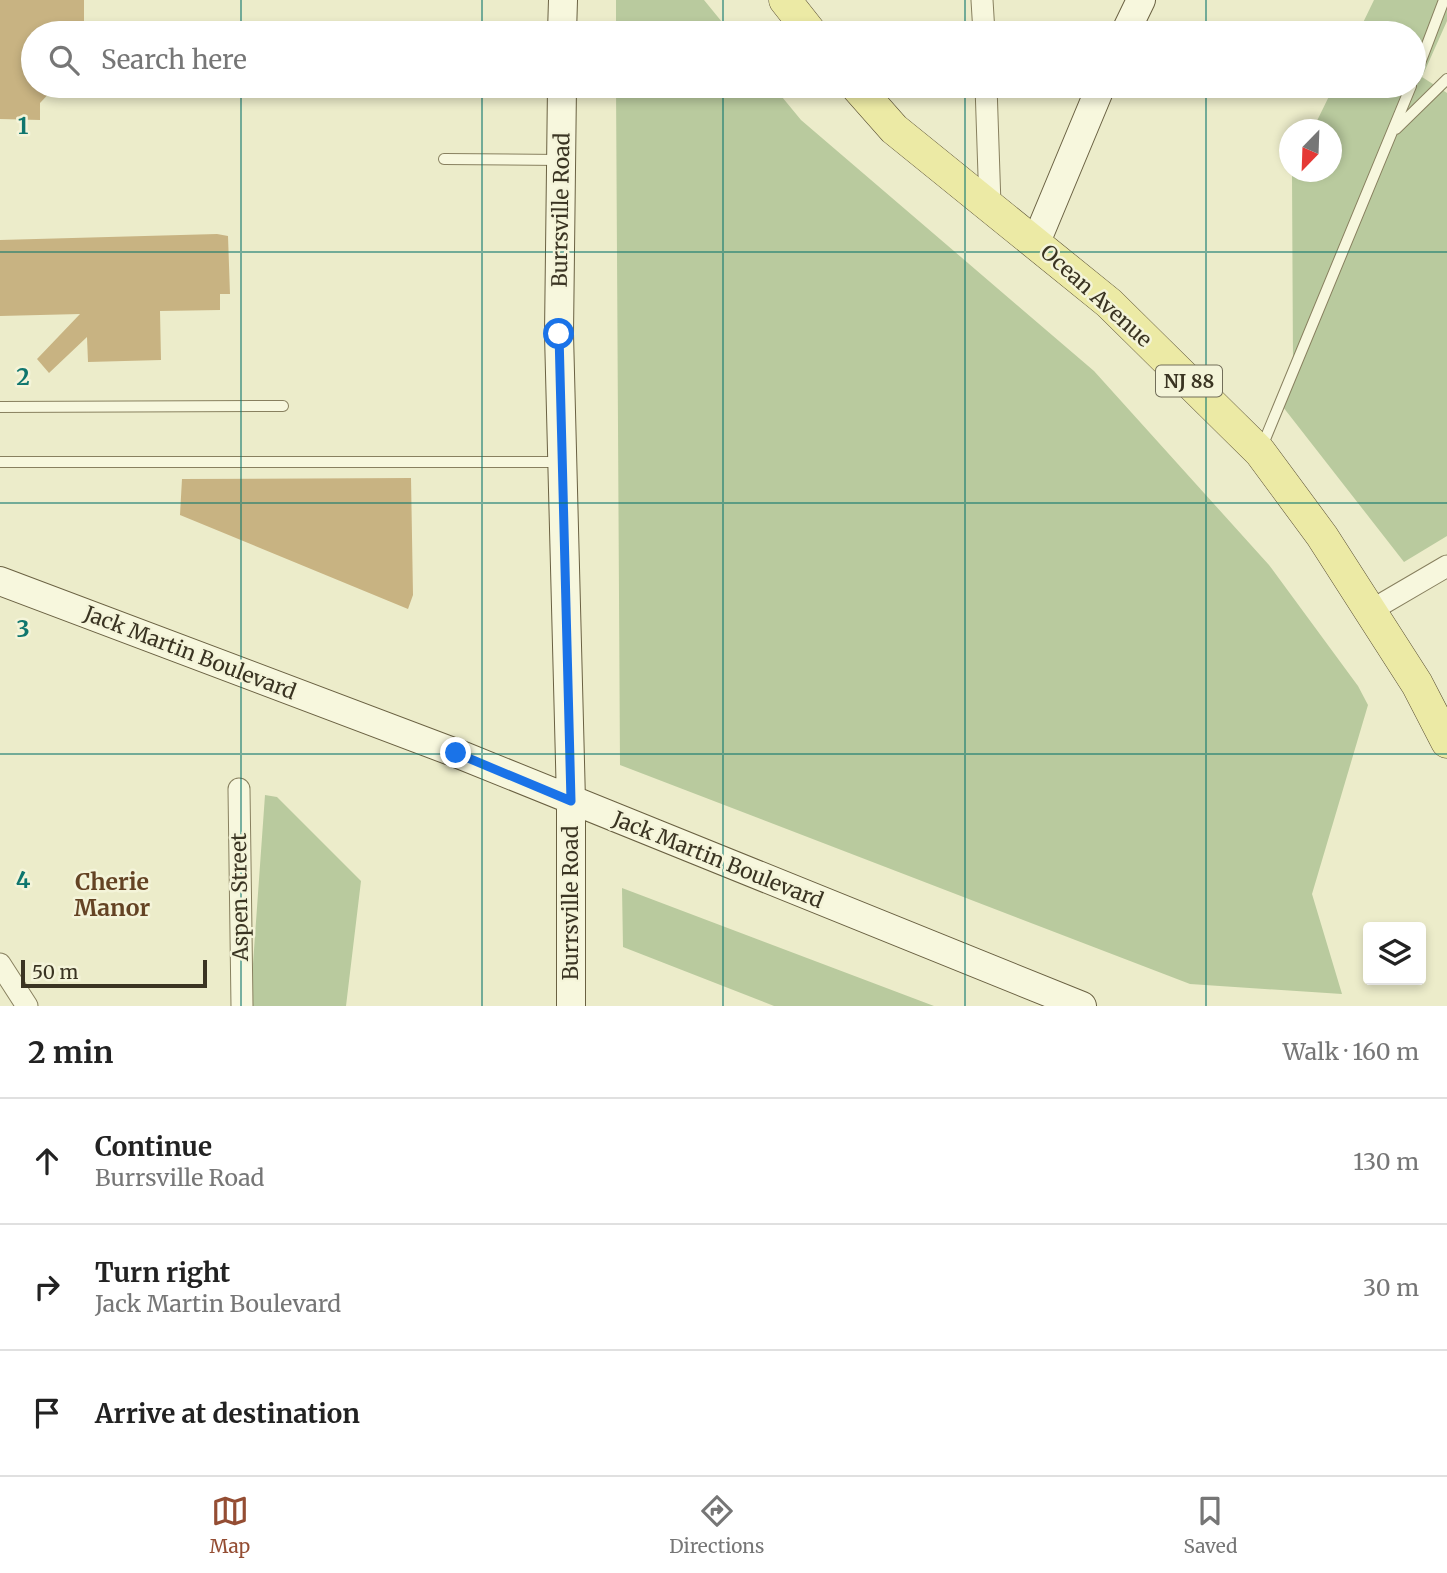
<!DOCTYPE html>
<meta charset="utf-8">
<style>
body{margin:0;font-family:Merriweather,serif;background:#f6f6f6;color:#222}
.controls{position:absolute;right:21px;bottom:21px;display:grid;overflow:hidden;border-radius:7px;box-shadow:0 4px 10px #0003}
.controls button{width:63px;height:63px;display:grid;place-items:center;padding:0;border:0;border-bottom:2px solid #e0e0e0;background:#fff;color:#222;font:35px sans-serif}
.compass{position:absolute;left:1279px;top:119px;width:63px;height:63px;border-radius:50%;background:#fff;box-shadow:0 4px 10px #0003;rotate:203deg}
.scale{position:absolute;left:21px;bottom:18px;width:186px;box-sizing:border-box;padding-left:7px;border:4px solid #3a3422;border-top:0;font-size:19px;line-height:24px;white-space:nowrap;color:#3a3422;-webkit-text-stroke:5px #f4f4d9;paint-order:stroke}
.stop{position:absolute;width:21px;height:21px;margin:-16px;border:5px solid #1a73e8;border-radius:50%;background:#fff}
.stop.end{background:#1a73e8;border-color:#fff;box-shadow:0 2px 7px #0008}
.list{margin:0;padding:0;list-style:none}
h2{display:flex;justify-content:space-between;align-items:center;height:91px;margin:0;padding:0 28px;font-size:30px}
h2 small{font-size:23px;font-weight:400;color:#767676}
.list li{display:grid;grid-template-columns:46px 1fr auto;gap:21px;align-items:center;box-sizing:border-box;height:126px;padding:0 28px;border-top:2px solid #e0e0e0}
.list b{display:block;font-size:26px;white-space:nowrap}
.list p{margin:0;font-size:23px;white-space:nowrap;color:#767676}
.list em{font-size:23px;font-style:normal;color:#767676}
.icon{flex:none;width:38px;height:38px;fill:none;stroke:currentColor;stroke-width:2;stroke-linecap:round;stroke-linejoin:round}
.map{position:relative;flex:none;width:1447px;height:1006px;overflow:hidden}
.search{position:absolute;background:#fff;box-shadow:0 4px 10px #0003;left:21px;right:21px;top:21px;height:77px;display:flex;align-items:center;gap:18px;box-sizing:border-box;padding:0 24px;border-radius:38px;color:#767676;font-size:26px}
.sheet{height:469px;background:#fff}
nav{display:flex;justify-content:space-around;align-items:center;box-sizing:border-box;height:98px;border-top:2px solid #e0e0e0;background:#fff;font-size:19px;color:#767676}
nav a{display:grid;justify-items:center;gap:4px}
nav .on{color:#944d33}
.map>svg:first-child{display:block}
.green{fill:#b9ca9e}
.building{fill:#c8b382}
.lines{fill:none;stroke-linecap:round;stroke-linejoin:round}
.lane-casing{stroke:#88805f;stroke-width:12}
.street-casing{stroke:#88805f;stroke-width:23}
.secondary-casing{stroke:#6a6142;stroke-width:30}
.primary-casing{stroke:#574d33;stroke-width:33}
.lane{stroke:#f7f7dd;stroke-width:10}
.street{stroke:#f7f7dd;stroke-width:21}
.secondary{stroke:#f7f7dd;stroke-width:28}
.primary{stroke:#eceaa5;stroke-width:32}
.route{stroke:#1a73e8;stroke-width:9}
.grid{fill:none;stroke:#0f766e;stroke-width:2;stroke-opacity:0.55}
.labels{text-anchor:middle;stroke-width:5;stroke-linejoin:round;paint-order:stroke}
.shield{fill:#f4f4d9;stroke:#726e59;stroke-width:2}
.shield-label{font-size:19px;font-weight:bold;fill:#3a3422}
.street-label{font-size:21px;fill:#3a3422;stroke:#f4f4d9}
.neighbourhood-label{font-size:23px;font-weight:bold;fill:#644324;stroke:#f4f4d9}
.grid-label{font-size:23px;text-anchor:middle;font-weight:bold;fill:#0f766e;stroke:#f4f4d9;stroke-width:5;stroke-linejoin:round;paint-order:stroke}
</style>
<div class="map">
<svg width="1447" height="1006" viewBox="0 0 1447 1006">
<rect width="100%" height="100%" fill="#ececca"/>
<path class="green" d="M616,0h88l27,33h-115z
M1374,0h73v21l-25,56 25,16v443l-43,26 -128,-164 17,-33 -1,-190 1,-3h39v-42l-19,-1 21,-43h80v-53h-56z
M616,86h157l28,34 293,251 175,194 89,121 10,19 -56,189 30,100 -152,-10 -570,-219z
M265,795l12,2 84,84 -15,125h-96z
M622,888l312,118h-160l-151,-59z"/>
<path class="building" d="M0,0h84v33h-51v53h23l-16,17v17l-40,-1z
M217,234l11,2 2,58h-10v16l-60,1 1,49 -73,2 -1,-25 -38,36 -12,-14 43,-45 -80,2v-76z
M411,478l2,117 -5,14 -228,-94 2,-36z"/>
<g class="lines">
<g class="lane-casing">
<path id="lane" d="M1414,79l30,-79
M1396,129l51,-50
M444,159l117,1
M0,407l283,-1
M1261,449l150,-363
M0,462h561"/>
</g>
<g class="street-casing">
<path id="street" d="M982,0l2,33
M986,86l4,119
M1370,611l77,-45
M239,789l3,217
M0,964l27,42"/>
</g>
<g class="secondary-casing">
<path id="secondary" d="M562,33l1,-33
M1125,33l16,-33
M562,86l-3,248 12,467v205
M1036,242l65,-156
M0,581l456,172 626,253"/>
</g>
<g class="primary-casing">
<path id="primary" d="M785,0l26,33
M856,86l38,43 215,174 151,149 62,84 95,148 30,58"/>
</g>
<use href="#lane" class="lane"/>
<use href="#street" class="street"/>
<use href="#secondary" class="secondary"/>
<use href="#primary" class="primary"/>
</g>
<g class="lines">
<path class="route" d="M456,753l115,48 -12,-467"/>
</g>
<path class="grid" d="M241,0v33M482,0v33M723,0v33M965,0v33M1206,0v33M241,86v920M482,86v920M723,86v920M965,86v920M1206,86v920M0,252h1447M0,503h1447M0,754h1447"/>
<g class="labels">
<rect class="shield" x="1156" y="365.5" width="66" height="31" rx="5"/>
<g class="shield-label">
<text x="1189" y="388">NJ 88</text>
</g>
<g class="street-label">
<text transform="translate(561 210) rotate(-89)" y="7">Burrsville Road</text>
<text transform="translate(1096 296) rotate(42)" y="7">Ocean Avenue</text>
<text transform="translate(190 653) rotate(21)" y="7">Jack Martin Boulevard</text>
<text transform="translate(718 860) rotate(22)" y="7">Jack Martin Boulevard</text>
<text transform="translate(240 897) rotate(-91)" y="7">Aspen Street</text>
<text transform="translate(571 903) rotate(-90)" y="7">Burrsville Road</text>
</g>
<g class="neighbourhood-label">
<text x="112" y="890">Cherie<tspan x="112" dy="26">Manor</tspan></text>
</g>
</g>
<g class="grid-label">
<text x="23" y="134">1</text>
<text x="23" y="385">2</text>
<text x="23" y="637">3</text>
<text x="23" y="888">4</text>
</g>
</svg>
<div class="controls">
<button><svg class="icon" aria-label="layers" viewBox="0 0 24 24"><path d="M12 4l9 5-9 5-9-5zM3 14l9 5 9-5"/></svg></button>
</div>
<svg class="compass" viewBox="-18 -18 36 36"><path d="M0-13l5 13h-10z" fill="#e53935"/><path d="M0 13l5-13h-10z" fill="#767676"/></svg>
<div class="scale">50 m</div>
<div class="stop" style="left:559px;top:334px"></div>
<div class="stop end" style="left:456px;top:753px"></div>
<div class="search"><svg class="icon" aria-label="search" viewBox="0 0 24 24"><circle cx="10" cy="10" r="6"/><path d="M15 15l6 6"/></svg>Search here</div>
</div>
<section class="sheet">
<h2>2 min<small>Walk · 160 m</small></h2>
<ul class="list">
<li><svg class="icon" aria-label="ahead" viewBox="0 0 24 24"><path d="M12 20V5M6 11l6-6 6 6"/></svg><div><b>Continue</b><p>Burrsville Road</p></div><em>130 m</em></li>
<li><svg class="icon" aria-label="right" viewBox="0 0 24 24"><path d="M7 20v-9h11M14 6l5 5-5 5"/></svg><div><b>Turn right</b><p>Jack Martin Boulevard</p></div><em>30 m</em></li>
<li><svg class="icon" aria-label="arrive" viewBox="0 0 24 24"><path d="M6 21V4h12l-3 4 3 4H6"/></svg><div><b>Arrive at destination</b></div></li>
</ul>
</section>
<nav>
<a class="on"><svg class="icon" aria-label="map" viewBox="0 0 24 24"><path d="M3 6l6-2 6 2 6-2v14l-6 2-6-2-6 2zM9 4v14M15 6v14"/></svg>Map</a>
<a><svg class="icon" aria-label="directions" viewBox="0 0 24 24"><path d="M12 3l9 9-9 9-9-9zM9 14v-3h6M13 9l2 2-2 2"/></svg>Directions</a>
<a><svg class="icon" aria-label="saved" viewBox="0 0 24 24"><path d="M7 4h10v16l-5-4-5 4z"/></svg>Saved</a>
</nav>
